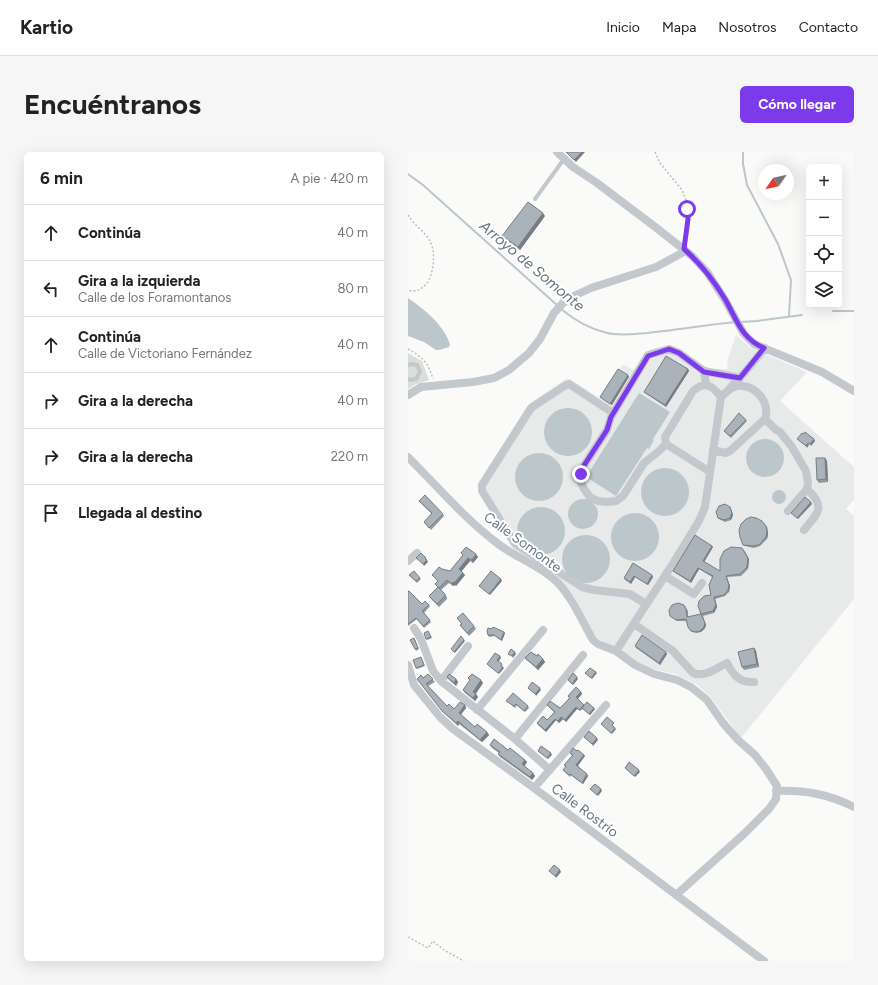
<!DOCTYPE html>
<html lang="es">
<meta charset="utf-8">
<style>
body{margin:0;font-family:Figtree,sans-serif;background:#f6f6f6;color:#222}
.controls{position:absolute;right:12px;top:12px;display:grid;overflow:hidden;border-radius:6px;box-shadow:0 4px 16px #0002}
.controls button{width:36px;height:36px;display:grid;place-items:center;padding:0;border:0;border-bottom:1px solid #e0e0e0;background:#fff;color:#222;font:20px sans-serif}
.compass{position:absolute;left:350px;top:12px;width:36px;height:36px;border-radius:50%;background:#fff;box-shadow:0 4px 16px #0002;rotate:236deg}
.stop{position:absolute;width:12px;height:12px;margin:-9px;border:3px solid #7c3aed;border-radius:50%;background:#fff}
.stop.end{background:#7c3aed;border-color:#fff;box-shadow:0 1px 4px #0008}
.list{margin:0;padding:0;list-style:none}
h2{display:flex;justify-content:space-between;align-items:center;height:52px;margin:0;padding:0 16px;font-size:17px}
h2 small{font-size:13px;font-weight:400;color:#767676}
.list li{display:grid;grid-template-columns:26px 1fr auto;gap:12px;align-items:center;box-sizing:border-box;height:56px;padding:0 16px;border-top:1px solid #e0e0e0}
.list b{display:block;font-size:15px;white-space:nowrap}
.list p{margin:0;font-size:13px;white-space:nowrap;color:#767676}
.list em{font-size:13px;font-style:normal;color:#767676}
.icon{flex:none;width:22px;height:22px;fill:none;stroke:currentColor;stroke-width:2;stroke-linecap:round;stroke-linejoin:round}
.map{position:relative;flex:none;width:446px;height:809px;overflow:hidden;border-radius:6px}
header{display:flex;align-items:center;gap:24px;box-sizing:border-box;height:56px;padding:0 20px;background:#fff;border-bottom:1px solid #e0e0e0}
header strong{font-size:19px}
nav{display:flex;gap:22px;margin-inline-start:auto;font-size:14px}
.intro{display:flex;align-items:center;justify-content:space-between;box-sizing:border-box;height:96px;padding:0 24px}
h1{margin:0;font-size:28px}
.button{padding:10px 18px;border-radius:6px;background:#7c3aed;color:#fff;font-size:14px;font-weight:700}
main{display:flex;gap:24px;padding:0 24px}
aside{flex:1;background:#fff;border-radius:6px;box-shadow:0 4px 16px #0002}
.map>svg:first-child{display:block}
.built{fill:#e8e9e9}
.green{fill:#dadfd7}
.water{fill:#bbc7cb}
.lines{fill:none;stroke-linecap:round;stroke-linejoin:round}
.stream{stroke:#bbc7cb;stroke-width:2}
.path{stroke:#bbbfc2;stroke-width:1.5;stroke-dasharray:2 2;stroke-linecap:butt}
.service{stroke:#c3c8cc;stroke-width:4}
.minor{stroke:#c3c8cc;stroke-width:8}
.wall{fill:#929a9f}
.shaded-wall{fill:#777d82}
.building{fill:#aab3b9;stroke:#777d82}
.route{stroke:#7c3aed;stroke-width:5}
.labels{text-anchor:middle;stroke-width:4;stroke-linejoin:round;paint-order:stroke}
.street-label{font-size:14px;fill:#657683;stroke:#fff}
.water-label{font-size:15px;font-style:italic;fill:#60757c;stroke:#fff}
</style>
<header>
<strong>Kartio</strong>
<nav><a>Inicio</a><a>Mapa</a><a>Nosotros</a><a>Contacto</a></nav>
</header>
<div class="intro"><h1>Encuéntranos</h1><a class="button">Cómo llegar</a></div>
<main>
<aside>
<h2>6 min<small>A pie · 420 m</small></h2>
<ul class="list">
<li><svg class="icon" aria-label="ahead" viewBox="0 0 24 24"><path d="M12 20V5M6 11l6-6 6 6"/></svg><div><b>Continúa</b></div><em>40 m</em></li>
<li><svg class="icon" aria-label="left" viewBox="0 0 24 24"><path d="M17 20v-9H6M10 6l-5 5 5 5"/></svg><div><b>Gira a la izquierda</b><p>Calle de los Foramontanos</p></div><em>80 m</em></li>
<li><svg class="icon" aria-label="ahead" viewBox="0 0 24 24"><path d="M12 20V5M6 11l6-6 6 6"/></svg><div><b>Continúa</b><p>Calle de Victoriano Fernández</p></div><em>40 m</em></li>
<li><svg class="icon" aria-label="right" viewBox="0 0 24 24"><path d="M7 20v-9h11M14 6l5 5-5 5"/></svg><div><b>Gira a la derecha</b></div><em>40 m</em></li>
<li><svg class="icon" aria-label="right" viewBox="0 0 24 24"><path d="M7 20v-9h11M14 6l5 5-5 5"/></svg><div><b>Gira a la derecha</b></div><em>220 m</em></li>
<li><svg class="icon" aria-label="arrive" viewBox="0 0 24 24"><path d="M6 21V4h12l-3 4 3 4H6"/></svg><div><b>Llegada al destino</b></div></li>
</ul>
</aside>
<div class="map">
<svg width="446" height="809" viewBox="0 0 446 809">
<rect width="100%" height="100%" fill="#fafaf8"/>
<path class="built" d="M328,183l15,13 56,24 -27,29 74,66v32l-8,10 8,7v83l-113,139 -31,-42 -14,-12 -21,-10 -27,-6 -54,-32 -20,-39 -15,-18 -16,-13 -29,-17 -35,-57 3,-14 48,-75 36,-24h4l31,20 22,-35 10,6 3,-1 11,-17 5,-3 16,-3 33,19 11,4h15l1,-11z"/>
<path class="green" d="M0,201l14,8 7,19 -15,5 -6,4z"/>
<path class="water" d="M0,146c17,12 35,26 42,46l-1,3 -10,3h-3l-12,-8 -16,-6z
M231,241l31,19 -17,27 1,1 -5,9 -2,-1 -31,48 -30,-19z
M136 280a24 24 0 1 1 48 0a24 24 0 1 1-48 0Z
M338 306a19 19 0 1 1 38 0a19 19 0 1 1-38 0Z
M107 325a24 24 0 1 1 48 0a24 24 0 1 1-48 0Z
M233 340a24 24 0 1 1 48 0a24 24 0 1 1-48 0Z
M364 345a7 7 0 1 1 14 0a7 7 0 1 1-14 0Z
M160 362a15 15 0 1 1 30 0a15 15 0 1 1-30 0Z
M109 379a24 24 0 1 1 48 0a24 24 0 1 1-48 0Z
M203 385a24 24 0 1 1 48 0a24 24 0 1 1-48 0Z
M154 407a24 24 0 1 1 48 0a24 24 0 1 1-48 0Z"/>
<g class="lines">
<path class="stream" d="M335,0v12l4,21 31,59 13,36 -2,36
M0,22l15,11 135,121
M153,157c12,10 29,20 46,24 12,3 27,1 40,0 29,-3 59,-8 88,-11
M425,159h21
M332,170l17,-1 45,-6"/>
<path class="path" d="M247,0l5,11 22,27 4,10 2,19 -3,21
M0,63c6,10 17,17 22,26 6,11 4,32 -3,42 -5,6 -11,10 -19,7
M0,197c15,8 20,14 25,30
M0,785l20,11 5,-7 11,9 20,11"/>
<path class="service" d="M127,47l29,-40
M0,213l4,-1 5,1 3,7 -4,7 -5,1 -3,-1"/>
<path class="minor" d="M149,0l16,15 24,16 57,43 38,30 15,16 18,28 19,34 10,10 68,28 32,19
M296,219l36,7
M322,236l15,-16 20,-24
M0,243l13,-8 52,-5 21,-4 15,-8 20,-17 11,-14 14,-26 9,-10 13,-8 15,-7 65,-21 26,-14 2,-4
M205,261l-44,-29 -3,1 -35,23 -49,77v6l33,53 67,43 12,3 36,4 16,10
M357,267l10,10 5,3 12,15 14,24 2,12 -1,6 -19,22
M258,292l44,28
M305,298l13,3 4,-2 35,-32c5,-14 -6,-31 -22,-33 -9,-2 -16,5 -22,11
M0,305c29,29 56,61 89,86 19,15 42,22 59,38 15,14 27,42 37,59l5,4 18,7 19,14 19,9 23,6 14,7 16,13 16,23 15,17 17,15 11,14 11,17 -1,13 -7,10 -24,24 -69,62
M396,378c15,-18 22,-23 3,-41
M0,409l9,-8
M257,424l29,18 8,-11
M226,472l39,27 20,22c11,5 24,-5 34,-10 6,12 13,20 27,19
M6,476l7,11 12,32 8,10 74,58 35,31
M208,499l56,-86 27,-44 6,-14 16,-110c-9,-12 -16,-16 -28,-6l-28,46 1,7 -7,7 -15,12 -21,33 -7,5 -9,1 -9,-1 -8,-4 -6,-8 -3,-7 2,-15 24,-37 4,-13 37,-62 21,-6 10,4 25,18 2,14
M0,513l6,20 26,32 13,12 81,59 230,173
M33,529l27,-35
M69,558l66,-80
M107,587l68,-84
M126,636l72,-83
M368,639c29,-1 52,3 78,16"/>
</g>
<path class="wall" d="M137,64l-25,34 -15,-11 -3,-3z
M280,217l1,2 -23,36 -21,-14 -1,-1z
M338,268l1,1 -16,17 -7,-7z
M417,306l2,3 1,21 -9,1 -2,-3z
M11,349l24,13 1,2 -13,14 -7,-8 8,-8z
M323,357l2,6 -2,5 -6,2 -6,-3 -1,-1z
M359,375l1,7 -1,5 -7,7 -6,2 -9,-2 -2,-1z
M304,394l1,1 -9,15 16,9 29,-12 -1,10 -7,7 -14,1 3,9 -1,6 -4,4 -10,3 2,8 -3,6 -11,3 3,9 -1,3 -4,4 -4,1 -5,-1 -3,-3 -3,-8h-9l-7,-5 14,-11 4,6v6l13,-3 10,-19 1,-18 -13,-8 -8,14 -17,-11 -1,-1z
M53,401l17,4 -5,6 -3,-2 -9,10 4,4 -9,11 -1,-1 -2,1 -4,-3 -8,7 6,7v2l-8,8 -8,-8 -2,-3 9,-8 -3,-4 3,-3 -6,-6 10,-6 8,2 13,-16z
M225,411l20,14 -5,8 -13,-8 -4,7 -6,-4 -1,-2z
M1,423l11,3 1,1 -4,4z
M0,439l13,12 1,1 3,-3 5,5 -6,7 7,9 -7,6 -7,-9 -9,7z
M52,473l14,1 2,3 -7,7z
M20,479l4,7 -5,2 -1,-1z
M96,480l1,1 -3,8 -7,-5 -6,1 -1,-2z
M7,488l4,9 -3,2 -1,-2z
M227,494l32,8 -7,11 -24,-17z
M346,496l2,3 3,16 -15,3 -2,-3z
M129,504l6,3 2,3 -7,8 -10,-9 -3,-3z
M14,507l3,7 -8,3 -1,-1z
M20,522l7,8 -7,4 19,20 7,3 11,-4 1,3 -5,7 14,12 12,5 2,3 -7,7 -23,-18 -1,2 -14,-13 -27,-34 6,-1z
M39,525l9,2 2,3 -2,4 -7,-6z
M60,526l15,5 -7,11 2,3 -3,4 -10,-8 -2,-3 7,-9z
M173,540l1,2 -4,5 6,6 11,4 -5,6 -7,-6 -3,2 -3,-2 -11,13 -3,-3 -4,4 -3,-3 -10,12 -8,-7 -1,-2 10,-3 7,-8 -7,-7 13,3 9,-10 -1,-2z
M98,549l22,5 1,2 -4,4 -8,-7 -2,3 -7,-6z
M82,593l18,5 17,10 2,2 -3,4 11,10 -3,4 -32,-23 -2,-3 1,-1 -7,-5z
M162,601l15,3 -7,10 10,10 -5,8 -12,-9 -1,2 -7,-7 3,-3 -2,-2 8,-9z"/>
<path class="shaded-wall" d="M174,0h3l-9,10 -2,-2z
M135,61l2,3 -25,34 -2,-3z
M280,217l1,2 -23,36 -1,-2z
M220,223l1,2 -17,28 -2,-1z
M406,287l1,2 -4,5 -1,-2z
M400,291l1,2 -2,3 -1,-2z
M417,306l2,3 1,21 -2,-3z
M403,350l1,2 -14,15 -1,-1z
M322,355l3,8 -2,5 -1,-2z
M358,374l1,1 1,7 -1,5 -1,-2z
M304,394l1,1 -9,15 -1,-1z
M336,398l5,9 -1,10 -1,-2z
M68,402l2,3 -5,6 -1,-3z
M60,406l2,3 -9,11 -2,-3z
M19,408l1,2 -4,4 -1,-2z
M290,416l1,1 -8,14 -1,-2z
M55,421l2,2 -9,11 -2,-3z
M244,423l1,2 -5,8 -1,-1z
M226,424l1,1 -4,7 -1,-2z
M318,424l4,10 -1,6 -1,-2z
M93,427l1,2 -12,14 -1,-1z
M45,430l2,3 -2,1 -1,-2z
M306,445l1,2 2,8 -3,6 -1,-2z
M293,462l5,11 -1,3 -4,4 -1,-1z
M96,480l1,1 -3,8 -1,-1z
M56,488l1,1 -10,12 -1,-1z
M346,496l2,3 3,16 -2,-3z
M107,500l1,2 -3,4 -1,-2z
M258,500l1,2 -7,11 -1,-2z
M92,504l1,2 -3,4 -1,-2z
M135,507l2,3 -7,8 -2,-3z
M95,515l1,1 -5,6 -1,-1z
M188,520l1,1 -5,6 -1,-1z
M169,525l1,2 -5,6 -1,-1z
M48,527l2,3 -2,4 -2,-3z
M73,528l2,3 -8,11 -2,-2z
M132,536l1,2 -5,6 -1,-2z
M173,540l1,2 -5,5 -1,-2z
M68,542l2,3 -3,4 -2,-3z
M57,553l1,3 -6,7 -1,-2z
M168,555l1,2 -11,13 -1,-2z
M186,556l1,1 -5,6 -1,-1z
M153,565l2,2 -4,4 -1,-2z
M147,567l1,1 -10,12 -1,-2z
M50,569l1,3 -1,2 -2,-3z
M207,576l1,1 -4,5 -1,-1z
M79,580l2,3 -7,7 -2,-2z
M189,586l1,2 -5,6 -1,-2z
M143,601l1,2 -4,4 -1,-1z
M176,603l1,1 -8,10 -1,-1z
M117,608l2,2 -3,5 -2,-3z
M231,618l1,2 -5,5 -1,-1z
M125,621l2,3 -3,4 -2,-3z
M179,622l1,2 -5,8 -1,-1z
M193,637l1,2 -4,5 -1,-1z
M152,718l1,2 -5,6 -1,-2z"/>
<path class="building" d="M158,0h16l-8,8z
M120,50l15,11 -25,34 -16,-11z
M258,204l22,13 -23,36 -21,-13z
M210,217l10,6 -18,29 -10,-7z
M331,261l7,7 -16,16 -6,-5z
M397,280l9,7 -4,5 -2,-1 -2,3 -9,-7 5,-6 2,1z
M408,306h9l1,21 -9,1z
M17,343l18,19 -14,14 -5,-6 8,-9 -13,-12z
M397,345l6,5 -14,16 -6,-5z
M317,352l5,3 2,6 -2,5 -6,2 -6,-2 -2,-6 3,-6z
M343,365l5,1 6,3 4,5 1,6 -1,5 -7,8 -6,1 -10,-1 -3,-8 -1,-7 2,-6 5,-5z
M287,383l17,11 -9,15 17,10v-12l4,-8 7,-4 11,1 6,10 -1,9 -7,7 -14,2 3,9 -1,5 -4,5 -10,2 2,8 -3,6 -12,3 4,9 -1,4 -4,4 -4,1 -5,-1 -3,-4 -2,-8 -10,1 -6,-4 -1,-6 3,-5 6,-2 6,2 2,4 1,8 14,-3 -3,-8 1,-5 5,-5 7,-1 -2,-10 4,-9 -15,-8 -8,13 -17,-10z
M58,395l10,7 -4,6 -4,-2 -9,11 4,4 -9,10 -1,-1 -1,2 -5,-4 -8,8 -4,-4 3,-3 -6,-6 7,-8 3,2 8,2 13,-16 -2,-2z
M13,401l5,5 -1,1 2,1 -4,4 -7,-6z
M225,411l19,12 -5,9 -13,-8 -4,6 -6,-4z
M6,419l6,7 -4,3 -7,-6z
M83,419l10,8 -12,15 -10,-8z
M30,435l7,7v2l-8,8 -8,-8z
M0,439h1l13,13 3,-3 4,4 -7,6 8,9 -7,6 -7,-8 -8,6z
M55,461l11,13 -7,7 -7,-8 2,-1 -5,-6z
M85,475l11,5 -3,8 -7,-5h-6l-1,-4 1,-3 4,1z
M20,479l3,6 -5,2 -2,-6z
M234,483l24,17 -7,11 -24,-17z
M53,484l3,4 -10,12 -3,-3z
M6,486l4,10 -3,1 -5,-9z
M346,496l3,16 -15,3 -4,-15z
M103,497l4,3 -3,4 -4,-2z
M123,500l6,4 1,-2 5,5 -7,8 -11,-9z
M87,501l5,3 -3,4 5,4 -1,2 2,1 -5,6 -11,-9z
M13,505l3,8 -8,3 -3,-8z
M182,516l6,4 -5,6 -6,-5z
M165,521l4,4 -5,7 -4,-4z
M20,522l5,5 -7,5 21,22 2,-2 5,5 6,-7 5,3 -6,8 16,14 2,-3 10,8 -7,8 -22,-19 -2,2 -14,-12 -25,-32 4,-4 2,3z
M41,522l7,5 -2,4 -7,-6z
M64,522l9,6 -8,12 3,2 -3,4 -10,-8 7,-10 -2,-2z
M124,530l8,6 -5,6 -7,-6z
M168,535l5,5 -5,5 8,8 -5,5 -3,-3 -11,13 -4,-3 -3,4 -3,-2 -10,11 -8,-7 6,-7 4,4 8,-8 -8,-7 3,-4 10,7 10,-10 -2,-2z
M105,541l15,13 -4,5 -8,-7 -2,2 -8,-5z
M179,550l7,6 -5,6 -7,-6z
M199,565l7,6 -2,2 3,3 -4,5 -10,-9z
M181,579l8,7 -5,6 -8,-7z
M86,587l14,11 2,-2 15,12 -3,4 11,9 -3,4 -32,-23 2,-2 -10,-7z
M133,594l10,7 -4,5 -9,-7z
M165,596l4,3 1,-1 6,5 -8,10 11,9 -5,9 -12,-9 -1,1 -6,-5 3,-4 -2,-1 9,-10 -3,-2z
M221,610l10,8 -5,6 -9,-8z
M187,632l6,5 -4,6 -7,-6z
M146,713l6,5 -5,6 -6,-5z"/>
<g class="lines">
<path class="route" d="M173,322l2,-7 24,-37 4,-13 37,-61 21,-7 10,4 25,19 36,6 24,-30c-23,-10 -27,-28 -39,-49 -11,-18 -25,-36 -41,-50l4,-30 -1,-10"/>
</g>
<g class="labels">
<g class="street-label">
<text transform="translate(115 390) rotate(36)" y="5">Calle Somonte</text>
<text transform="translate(177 658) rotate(37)" y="5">Calle Rostrío</text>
</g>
<g class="water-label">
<text transform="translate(124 114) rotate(40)" y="5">Arroyo de Somonte</text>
</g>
</g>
</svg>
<div class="controls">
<button>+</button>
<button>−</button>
<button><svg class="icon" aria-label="locate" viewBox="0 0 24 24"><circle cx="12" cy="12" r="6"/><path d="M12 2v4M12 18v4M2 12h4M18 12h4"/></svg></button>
<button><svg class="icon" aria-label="layers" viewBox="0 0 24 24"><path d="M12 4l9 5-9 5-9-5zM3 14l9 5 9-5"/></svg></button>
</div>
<svg class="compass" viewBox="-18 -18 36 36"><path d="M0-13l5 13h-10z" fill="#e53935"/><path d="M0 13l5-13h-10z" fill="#767676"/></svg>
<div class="stop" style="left:279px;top:57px"></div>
<div class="stop end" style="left:173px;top:322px"></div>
</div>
</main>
